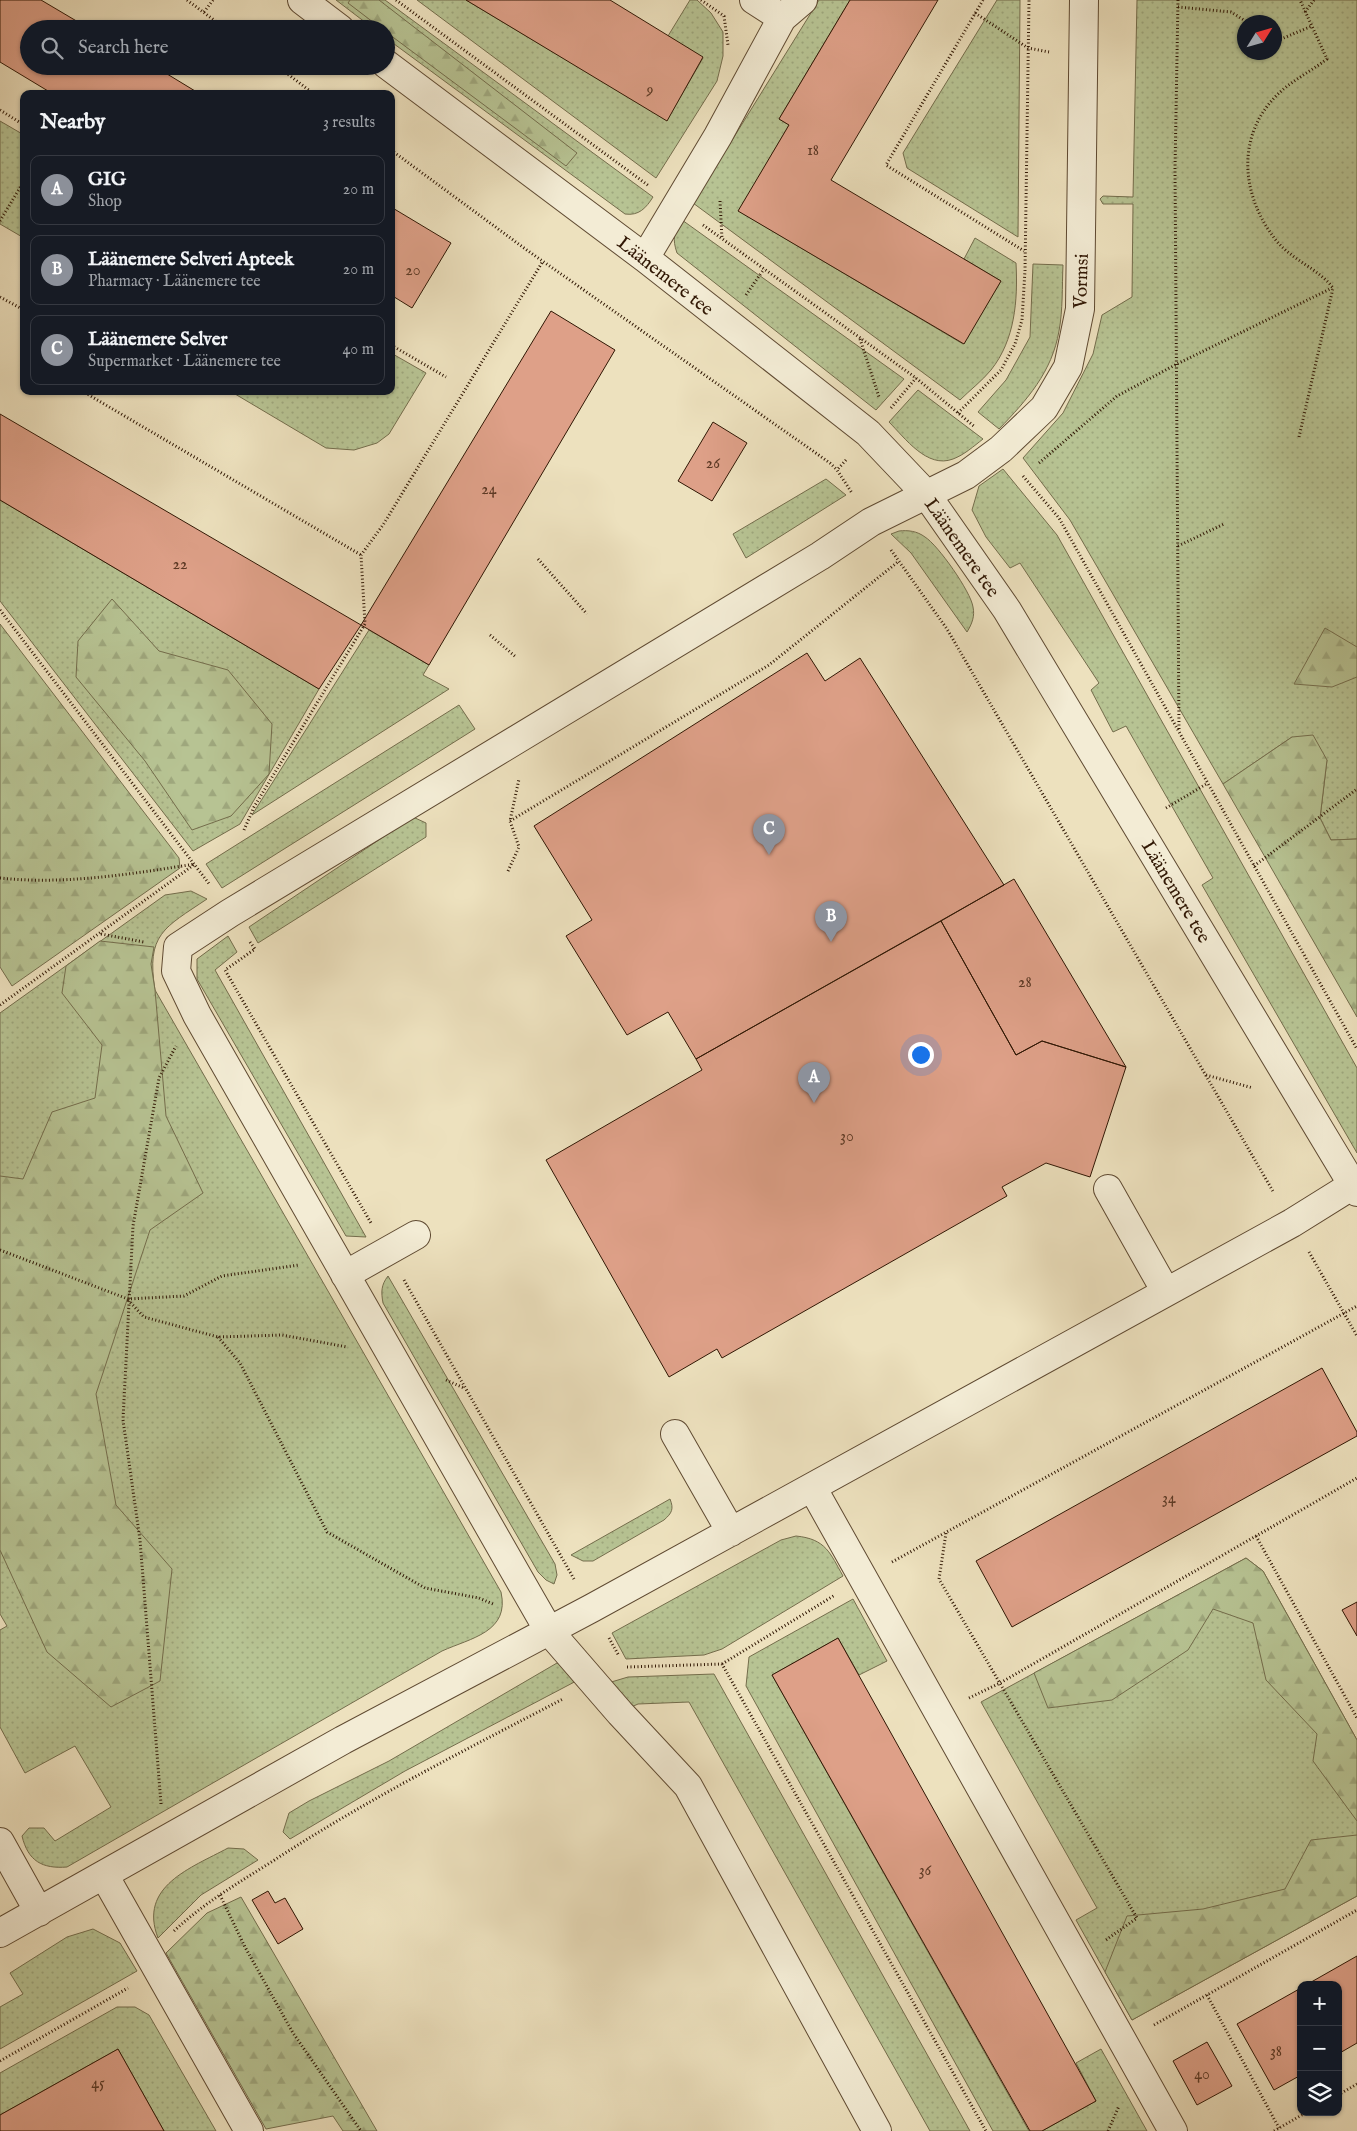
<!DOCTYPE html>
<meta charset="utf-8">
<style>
body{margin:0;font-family:"IM FELL English",serif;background:#20242c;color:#f1f3f6}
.controls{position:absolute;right:15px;bottom:15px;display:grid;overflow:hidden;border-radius:10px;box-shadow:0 1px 4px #0004}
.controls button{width:45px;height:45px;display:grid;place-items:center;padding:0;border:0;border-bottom:1px solid #363941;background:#171b24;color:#f1f3f6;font:25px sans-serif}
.compass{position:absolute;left:1237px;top:15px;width:45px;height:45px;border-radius:50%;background:#171b24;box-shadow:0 1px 4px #0004;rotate:53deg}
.you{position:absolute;left:920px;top:1054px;width:18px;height:18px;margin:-12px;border:4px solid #fff;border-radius:50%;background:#1a73e8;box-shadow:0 0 0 8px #1a73e833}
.badge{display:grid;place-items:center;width:32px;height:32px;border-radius:50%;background:#8c9099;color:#fff;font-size:16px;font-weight:700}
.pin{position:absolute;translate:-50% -41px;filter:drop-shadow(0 1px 2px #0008)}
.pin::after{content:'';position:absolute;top:26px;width:18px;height:15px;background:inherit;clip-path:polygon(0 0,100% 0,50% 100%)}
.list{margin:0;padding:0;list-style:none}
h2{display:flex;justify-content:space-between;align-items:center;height:65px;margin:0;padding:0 20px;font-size:21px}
h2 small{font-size:16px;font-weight:400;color:#9ea1a6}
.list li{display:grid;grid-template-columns:32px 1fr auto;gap:15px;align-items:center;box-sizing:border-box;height:70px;margin:0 10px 10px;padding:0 10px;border:1px solid #363941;border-radius:10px}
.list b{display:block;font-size:19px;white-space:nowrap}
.list p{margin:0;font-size:16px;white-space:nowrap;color:#9ea1a6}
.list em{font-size:16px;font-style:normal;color:#9ea1a6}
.icon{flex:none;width:28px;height:28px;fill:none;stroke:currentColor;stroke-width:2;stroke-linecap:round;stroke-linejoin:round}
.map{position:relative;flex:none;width:1357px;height:2131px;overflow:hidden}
.search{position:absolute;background:#171b24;box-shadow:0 1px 4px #0004;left:20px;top:20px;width:375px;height:55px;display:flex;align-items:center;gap:12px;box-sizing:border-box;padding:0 18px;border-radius:28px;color:#9ea1a6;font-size:19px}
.panel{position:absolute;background:#171b24;box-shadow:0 1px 4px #0004;left:20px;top:90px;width:375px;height:305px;border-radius:10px}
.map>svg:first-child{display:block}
.grass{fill:url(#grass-dots);stroke:#746d4c;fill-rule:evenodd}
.forest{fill:url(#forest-firs);stroke:#746d4c}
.building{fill:#dea088;stroke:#301704}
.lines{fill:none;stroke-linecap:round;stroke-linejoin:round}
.minor-casing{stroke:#5f4a32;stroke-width:30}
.path{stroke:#301704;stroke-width:3;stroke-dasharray:1 2.5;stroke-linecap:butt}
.minor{stroke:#f3ecd5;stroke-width:28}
.labels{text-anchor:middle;stroke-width:4;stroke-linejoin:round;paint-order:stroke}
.number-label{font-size:16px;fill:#5c3925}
.street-label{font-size:19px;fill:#301704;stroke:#f3ecd5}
</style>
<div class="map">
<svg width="1357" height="2131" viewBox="0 0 1357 2131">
<defs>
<pattern id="grass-dots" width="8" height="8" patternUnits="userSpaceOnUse" patternTransform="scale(1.25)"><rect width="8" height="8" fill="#b7c393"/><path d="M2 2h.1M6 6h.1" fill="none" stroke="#9ea77d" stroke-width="1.8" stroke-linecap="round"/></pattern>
<pattern id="forest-firs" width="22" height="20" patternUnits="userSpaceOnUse" patternTransform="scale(1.25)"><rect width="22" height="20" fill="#b7c393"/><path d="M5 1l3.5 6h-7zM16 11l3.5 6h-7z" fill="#9ea77d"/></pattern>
</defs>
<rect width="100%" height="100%" fill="#ede1be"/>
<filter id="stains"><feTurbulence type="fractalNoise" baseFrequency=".004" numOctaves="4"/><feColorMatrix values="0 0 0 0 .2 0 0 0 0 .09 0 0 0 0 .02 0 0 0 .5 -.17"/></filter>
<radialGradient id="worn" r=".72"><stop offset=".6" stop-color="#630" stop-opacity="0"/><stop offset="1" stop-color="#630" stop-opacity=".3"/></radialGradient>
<path class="grass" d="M336,0h49l268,197c-7,11 -14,19 -28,17l-239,-176v-9h-12z
M417,0h49l201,120 36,-62 -35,-22 22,-36h7l14,13 12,19v24l-6,25 -61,97z
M819,0h31l-71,119 10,6 -50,86 224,133 38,-63 -37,-22 11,-21 41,25c2,37 -1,77 -25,107 -9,11 -21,20 -31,30l-267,-197z
M997,0h23l-2,237 -111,-69 -4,-15z
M1137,0h220v839l-26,1 -11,-22 7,-58 -35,-23 -69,47 -153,-264 -47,-62 40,-45 30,-59 9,-39 30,-18 1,-93h-30l-3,-5 3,-3 30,1zM1244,22h30v30h-30z
M0,121l24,14v103l-24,-14z
M682,220l222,159 -28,31 -199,-157c-5,-15 -3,-20 5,-33z
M1033,264l30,1c-1,21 0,45 -4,66 -7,41 -32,69 -60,98l-21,-17 28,-32 24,-43z
M391,353l35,20 -37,61 -12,9 -23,7 -28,-2 -96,-57h161z
M918,390l65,49c-9,7 -19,16 -30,20 -26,10 -48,-21 -64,-37z
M1003,469l54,66 300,533v85l-155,-268 11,-7 -87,-152 -13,6 -22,-42 8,-7 -79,-120 -10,5 -24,-31 -14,-27 7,-24z
M826,479l20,16 -100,63 -13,-24z
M0,500l319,189 -79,135 -47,27 -193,-250z
M899,531c9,-1 18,0 26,6 13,8 46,55 48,70 2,9 -1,17 -6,25l-56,-79 -20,-19z
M369,630l60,35 -6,10 26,14 -197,126z
M459,705l16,24 -253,159 -16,-24z
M413,817l13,6v14l-168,106 -9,-16z
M191,891l16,8c-43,29 -61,35 -52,91l346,602c9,40 -30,46 -59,59l-375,216c-25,2 -39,-6 -45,-31l7,-8h15l11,13 56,-34 -36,-61 -50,27 -25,-46v-97l7,-4 -7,-12v-601l165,-118z
M228,936l9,16 -22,18 151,267 -20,-1 -149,-257v-20z
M388,1276l167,288 2,11 -3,9 -8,-4 -8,-8 -155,-269c-2,-11 -2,-18 5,-27z
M670,1499c4,10 2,14 -6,21l-71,41h-10l-12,-6z
M796,1536c30,3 34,17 47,40l-121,73 -18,6 -78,4 -14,-26 169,-93z
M1246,1558l17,13 94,169v156l-225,124 -56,-100 21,-12 -116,-206z
M853,1599l34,62 -28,14 -21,-37 -66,37 257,456h-36l-247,-445 3,-29z
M557,1663l15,5 10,10 -177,93 -115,68 -7,-7 6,-19 20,-12 80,-40z
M714,1674l256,457h-40l-241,-429 -51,2 -11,5 -19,-26 20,-6z
M228,1848l16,1 14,11 -57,35 -43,43c-20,-52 33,-70 70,-90z
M93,1929l27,14 17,28 -137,78v-42l23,-13 -13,-21 57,-36z
M117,2007h18l14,8 67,116h-52l-46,-82 -118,66v-42z
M1101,2049l46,82h-105l54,-30 -20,-38z"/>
<path class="forest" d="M350,0h29l198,153 -11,13 -180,-134v-3h-4l-34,-26z
M112,599l47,52 69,19 44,54 -3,50 -38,42 -39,14 -47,-69 -69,-84 2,-36z
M0,624l179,234 1,10 -168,118 -12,-19z
M1325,628l32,19v30l-25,10 -38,-3z
M1313,735l14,25 -7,58 11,22 26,-1v178l-134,-233 69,-47z
M100,941l54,6 -3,17 4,26 11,126 37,77 -53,37 -54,164 20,111 56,64 -12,112 -49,26 -64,-55 -47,-102v-374l23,3 29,-67 43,-14 7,-53 -40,-52 4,-27z
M1246,1558l17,13 94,169v81l-44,-60 4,-27 -51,-54 -13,-57 -40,-14 -25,41 -76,50 -64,8 -14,-35z
M1357,1835v61l-225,124 -27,-48 22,-56 76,-7 82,-20 26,-49z
M241,1897l136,234h-34l-10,-15 -67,13 -100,-176 41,-40z"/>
<path class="building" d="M0,0h41l49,29h-61v37h125l46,28h-147l-53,-32z
M466,0h144l93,57 -36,64z
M850,0h88l-107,180 170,101 -37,63 -226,-133 51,-86 -10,-6z
M391,207l60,36 -39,65 -21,-13z
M551,311l64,39 -186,315 -68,-40z
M0,414l361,211 -42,64 -319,-189z
M713,422l34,21 -35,58 -34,-20z
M807,653l18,28 35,-23 144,227 -308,174 -28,-47 -41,23 -61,-99 26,-16 -58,-94z
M1014,879l112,188 -84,-26 -26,14 -75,-134z
M941,921l75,134 26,-14 84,26 -36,110 -44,-14 -44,24 5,9 -285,162 -5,-9 -48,28 -123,-217 156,-90 -6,-11z
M1322,1368l35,64v4l-345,191 -36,-66z
M1357,1602v34l-15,-26z
M838,1638l258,463 -54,30h-12l-258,-456z
M268,1891l7,12 10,-5 18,31 -25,15 -26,-44z
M1357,1956v87l-19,11v-69h-32z
M1301,1988v87l-27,15 -37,-66z
M1207,2042l25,44 -35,19 -24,-44z
M118,2049l46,82h-164v-16z"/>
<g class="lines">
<g class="minor-casing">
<path id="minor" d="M302,0l38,29
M782,18l21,-18
M386,64l259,194 223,175 58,61 81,116 350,582
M645,258l73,-122 64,-118 -28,-18
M1108,1189l58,103
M345,1275l71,-40
M675,1434l56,98
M812,1487l361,644
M0,1842l39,70
M104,1875l145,256
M0,1933l343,-193 249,-132 700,-385 61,-38
M877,2131l-189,-345 -68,-73 -71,-82 -31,-54 -321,-562 -21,-44 2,-24 52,-34 590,-357 51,-34 95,-47 35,-26 43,-41 24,-41 12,-58 4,-309"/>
</g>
<path class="path" d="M187,0l39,29
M396,0l253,186
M701,0l23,16 4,29
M983,0l-97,165 138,86
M1178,0l-3,169 4,561
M1178,7l53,5 16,10
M204,12l9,-12
M1305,12l9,-12
M975,13l53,35 21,4
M1274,42l38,-16
M277,66l37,28
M0,110l24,15
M391,150l133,98 306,215 7,7
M720,201l2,38
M0,221l24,-40
M703,225l213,153 59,49
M746,295l18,-26
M0,297l24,13
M860,339l19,58
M391,345l55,32
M82,391l279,164
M891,408l25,-30
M958,413l43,-43 14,-26 7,-24 3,-50 4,-270
M1299,437l34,-149c-15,-20 -42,-28 -58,-49 -37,-48 -39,-112 11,-152 13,-10 28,-18 41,-28l-27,-59
M846,460l-9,10 15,23
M1039,463l78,-67 60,-32 155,-76
M1023,476l36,42 298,531
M1178,546l46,-22
M891,550l56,79 327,564
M538,559l49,55
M0,610l210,275
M490,635l26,22
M1166,808l42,-25
M510,821l259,-156 130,-104
M244,830l10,-23 111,-183 -4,-69 22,-30 160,-264
M1254,866l103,-77
M508,871l11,-24 -9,-26 9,-42
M0,878c65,7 131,-4 195,-14
M101,934l43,8
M250,942l5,7 -30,21 146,253
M0,1005l195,-141
M1206,1075l47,13
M0,1250l128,49 56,-3 38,-20 77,-11
M1309,1252l48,84
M404,1280l170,299
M128,1300l16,17 74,20 64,-2 65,12
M218,1337l22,26 87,169 98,56 54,10 14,6
M446,1380l18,8
M946,1533l-7,46 198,339 -31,22
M1256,1536l101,182
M892,1562l465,-256
M609,1638l10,18
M722,1664l113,-69
M627,1667l95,-3 264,467
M969,1698l31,-15 357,-205
M161,1804l-21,-264 -17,-120 10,-194 26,-148 17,-32
M220,1895l25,52 48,86 68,98
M174,1931c30,-28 64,-48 99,-70 93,-61 192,-111 290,-162
M1207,1995l72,133
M1154,2025l203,-115
M0,2061l128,-73
M1338,2095l19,-11
M1108,2131l11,-25
M1274,2131l33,-19"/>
<use href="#minor" class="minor"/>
</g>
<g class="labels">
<g class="number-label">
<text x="650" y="95">9</text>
<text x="813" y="155">18</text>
<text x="413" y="275">20</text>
<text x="713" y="468">26</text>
<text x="489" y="494">24</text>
<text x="180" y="569">22</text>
<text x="1025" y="987">28</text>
<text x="847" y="1141">30</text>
<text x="1169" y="1503">34</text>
<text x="925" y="1875">36</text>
<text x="1276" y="2056">38</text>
<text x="1202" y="2079">40</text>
<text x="98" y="2088">45</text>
</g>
<g class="street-label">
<text transform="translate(666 275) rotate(38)" y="7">Läänemere tee</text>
<text transform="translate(1080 281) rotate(-88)" y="7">Vormsi</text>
<text transform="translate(963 547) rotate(55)" y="7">Läänemere tee</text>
<text transform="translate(1177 891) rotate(59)" y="7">Läänemere tee</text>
</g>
</g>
<rect width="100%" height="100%" filter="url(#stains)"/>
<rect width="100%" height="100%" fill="url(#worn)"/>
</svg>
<div class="controls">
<button>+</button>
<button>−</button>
<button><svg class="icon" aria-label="layers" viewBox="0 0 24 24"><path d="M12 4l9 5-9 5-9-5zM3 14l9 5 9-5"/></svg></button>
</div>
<svg class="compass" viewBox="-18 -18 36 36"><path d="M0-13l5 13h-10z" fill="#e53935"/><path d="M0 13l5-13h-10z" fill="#9ea1a6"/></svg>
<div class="you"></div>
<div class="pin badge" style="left:814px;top:1103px">A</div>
<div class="pin badge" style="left:831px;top:942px">B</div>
<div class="pin badge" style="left:769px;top:855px">C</div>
<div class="search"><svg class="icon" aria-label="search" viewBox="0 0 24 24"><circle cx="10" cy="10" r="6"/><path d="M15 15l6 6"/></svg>Search here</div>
<section class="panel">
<h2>Nearby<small>3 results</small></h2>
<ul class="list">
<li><span class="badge">A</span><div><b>GIG</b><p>Shop</p></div><em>20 m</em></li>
<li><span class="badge">B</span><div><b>Läänemere Selveri Apteek</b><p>Pharmacy · Läänemere tee</p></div><em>20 m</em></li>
<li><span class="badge">C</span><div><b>Läänemere Selver</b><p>Supermarket · Läänemere tee</p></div><em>40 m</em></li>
</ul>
</section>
</div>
